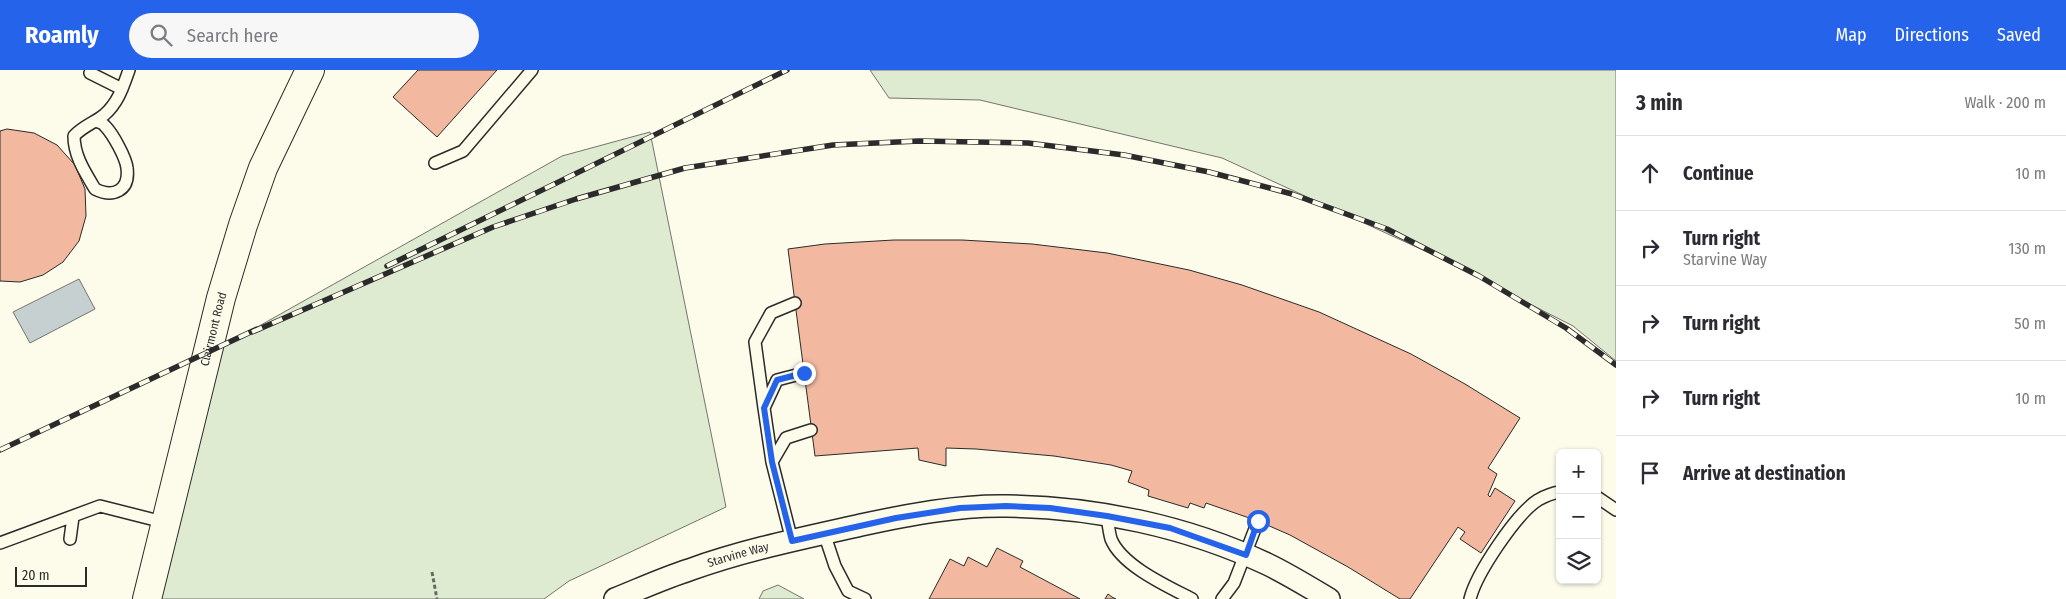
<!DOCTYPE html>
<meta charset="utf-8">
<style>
body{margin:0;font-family:"Fira Sans Condensed",sans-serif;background:#f7f7f7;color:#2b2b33}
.controls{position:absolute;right:15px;bottom:15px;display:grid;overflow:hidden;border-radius:8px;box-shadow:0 1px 4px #0004}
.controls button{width:45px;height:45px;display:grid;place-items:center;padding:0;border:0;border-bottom:1px solid #e1e1e2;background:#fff;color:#2b2b33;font:25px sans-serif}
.scale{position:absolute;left:15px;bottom:12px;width:72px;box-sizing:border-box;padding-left:5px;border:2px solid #2b2b2b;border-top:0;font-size:14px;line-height:18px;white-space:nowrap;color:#2b2b2b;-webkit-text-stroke:4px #fdfbea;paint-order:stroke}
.stop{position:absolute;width:15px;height:15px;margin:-11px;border:4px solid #2563eb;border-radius:50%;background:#fff}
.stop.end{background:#2563eb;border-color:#fff;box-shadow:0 1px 5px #0008}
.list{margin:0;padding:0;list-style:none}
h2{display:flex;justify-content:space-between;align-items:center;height:65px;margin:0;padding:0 20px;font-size:21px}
h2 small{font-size:16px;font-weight:400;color:#7c7c81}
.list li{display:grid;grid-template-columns:32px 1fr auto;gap:15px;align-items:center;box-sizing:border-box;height:75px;padding:0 20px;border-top:1px solid #e1e1e2}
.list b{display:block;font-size:19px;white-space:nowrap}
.list p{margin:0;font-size:16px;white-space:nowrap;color:#7c7c81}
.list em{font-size:16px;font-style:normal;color:#7c7c81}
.icon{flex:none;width:28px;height:28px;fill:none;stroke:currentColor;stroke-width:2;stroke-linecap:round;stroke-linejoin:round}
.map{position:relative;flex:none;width:1616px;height:529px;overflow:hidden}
header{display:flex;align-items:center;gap:30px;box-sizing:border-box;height:70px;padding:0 25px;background:#2563eb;color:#fff}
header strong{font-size:24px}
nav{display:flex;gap:28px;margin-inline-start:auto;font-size:18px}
.search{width:350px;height:45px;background:#f7f7f7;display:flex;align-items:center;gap:12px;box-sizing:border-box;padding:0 18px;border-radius:28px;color:#7c7c81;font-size:19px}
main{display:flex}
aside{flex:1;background:#fff}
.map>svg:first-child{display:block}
.green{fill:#deebd1;stroke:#74746e}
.water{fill:#c7d0d0;stroke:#74746e}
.building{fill:#f2b8a0;stroke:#2b2b2b}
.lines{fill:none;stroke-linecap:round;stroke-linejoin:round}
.lane-casing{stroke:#2b2b2b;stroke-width:14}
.street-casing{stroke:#2b2b2b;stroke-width:24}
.primary-casing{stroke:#2b2b2b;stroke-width:30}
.path{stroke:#6a6964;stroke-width:3;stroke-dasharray:4 2.5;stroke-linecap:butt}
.lane{stroke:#fdfbea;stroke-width:11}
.street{stroke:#fdfbea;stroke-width:21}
.primary{stroke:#fdfbea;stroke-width:28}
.rail-casing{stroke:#2b2b2b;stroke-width:5.5}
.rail{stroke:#fdfbea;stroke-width:4;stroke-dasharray:11;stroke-linecap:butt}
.route{stroke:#2563eb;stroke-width:6}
.labels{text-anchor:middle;stroke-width:4;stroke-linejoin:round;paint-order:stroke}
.street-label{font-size:12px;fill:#2b2b2b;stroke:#fdfbea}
</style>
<header>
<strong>Roamly</strong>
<div class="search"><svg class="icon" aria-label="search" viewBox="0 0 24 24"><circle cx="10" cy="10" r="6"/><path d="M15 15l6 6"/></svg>Search here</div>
<nav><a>Map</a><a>Directions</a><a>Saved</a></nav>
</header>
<main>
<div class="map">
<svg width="1616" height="529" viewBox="0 0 1616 529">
<rect width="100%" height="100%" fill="#fdfbea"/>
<path class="green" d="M870,0h746v291l-43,-35 -137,-70 -214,-98 -242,-58 -91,-2z
M650,62l76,375 -157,74 -25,18h-395l62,-246 351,-197z
M778,515l26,14h-45l4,-8z"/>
<path class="water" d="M79,209l16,30 -65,34 -17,-31z"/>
<path class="building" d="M418,0h79l-60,67 -44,-40z
M7,59l27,4 23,12 18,20 10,24 1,27 -7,25 -16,21 -20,13 -23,7 -20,-1v-150z
M894,170h68l70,4 75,9 82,17 53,15 77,27 92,42 54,30 55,34 -32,50 9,6 -9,21 2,2 5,-9 20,13 -34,52 -21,-14 5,-7 -7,-5 -48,72h-10l-52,-32 -58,-32 -32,-14 -52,-18 -2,5 -14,-5 -2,5 -40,-12 1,-6 -21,-8 4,-11 -21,-6 -57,-9 -78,-7 -30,-1v18l-27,-6 -1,-12 -103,8 -27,-207 37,-5z
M997,478l26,13 -3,6 60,32h-151l21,-40 14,7 4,-9 19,10z
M1108,524l4,3 4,2h-11z"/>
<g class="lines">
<g class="lane-casing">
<path id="lane" d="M90,3l32,16
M95,51c4,1 8,2 10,5 8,8 21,32 22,42 3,23 -14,30 -32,21 -10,-17 -21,-33 -21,-53 9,-10 20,-13 30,-21 14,-12 19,-28 25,-45
M435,93l28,-12 69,-81
M764,338l-9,-66 16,-29 24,-10
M772,392l-8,-54 13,-28 27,-7
M1597,427l19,13
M1107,446c1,7 2,16 4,23 11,27 56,47 81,60
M824,463l11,33 13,25 17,8
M70,469l3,-22
M792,471l-20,-79 14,-24 25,-8
M0,473l100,-37 67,17
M1222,529l12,-16 24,-62
M1470,529c6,-25 46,-85 68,-99 7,-4 14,-7 22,-8"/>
</g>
<g class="street-casing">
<g id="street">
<path id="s1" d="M615,529c25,-10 49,-21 74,-29 55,-20 114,-32 172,-45 47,-10 97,-20 146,-19 88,1 179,20 260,58 21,10 42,23 62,35"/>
</g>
</g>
<g class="primary-casing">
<g id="primary">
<path id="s2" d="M147,529l74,-301 22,-73 20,-57 47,-98"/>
</g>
</g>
<path class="path" d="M432,502l5,27"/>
<use href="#lane" class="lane"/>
<use href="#street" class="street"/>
<use href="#primary" class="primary"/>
<g class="rail-casing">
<path id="rail" d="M387,196l400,-196
M252,262l241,-105 83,-28 109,-31 148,-23 86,-4 109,2 96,12 85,17 83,22 95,35 92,47 87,52 50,37
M0,380l257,-121"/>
</g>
<use href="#rail" class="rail"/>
</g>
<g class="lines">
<path class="route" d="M804,303l-27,7 -13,28 8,54 20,79 104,-23 64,-10 46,-2 44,2 57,8 63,12 76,27 12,-34"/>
</g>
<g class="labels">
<g class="street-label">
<text dy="4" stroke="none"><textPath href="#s2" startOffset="278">Clairmont Road</textPath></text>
<text dy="4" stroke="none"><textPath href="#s1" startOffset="131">Starvine Way</textPath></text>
</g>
</g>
</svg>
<div class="controls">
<button>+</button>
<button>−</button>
<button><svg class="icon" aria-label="layers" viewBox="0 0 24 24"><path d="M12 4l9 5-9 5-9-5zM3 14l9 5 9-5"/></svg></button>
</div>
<div class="scale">20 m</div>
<div class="stop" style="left:1258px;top:451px"></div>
<div class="stop end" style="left:804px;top:303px"></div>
</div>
<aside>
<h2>3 min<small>Walk · 200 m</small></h2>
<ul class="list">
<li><svg class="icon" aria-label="ahead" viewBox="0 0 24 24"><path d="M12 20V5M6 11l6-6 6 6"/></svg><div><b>Continue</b></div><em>10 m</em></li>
<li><svg class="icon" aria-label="right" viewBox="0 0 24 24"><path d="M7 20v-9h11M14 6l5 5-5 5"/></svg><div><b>Turn right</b><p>Starvine Way</p></div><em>130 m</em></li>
<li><svg class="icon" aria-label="right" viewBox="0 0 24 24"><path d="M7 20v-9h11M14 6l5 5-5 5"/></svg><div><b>Turn right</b></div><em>50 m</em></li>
<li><svg class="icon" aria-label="right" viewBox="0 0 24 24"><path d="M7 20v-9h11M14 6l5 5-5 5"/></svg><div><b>Turn right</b></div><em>10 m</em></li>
<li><svg class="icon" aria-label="arrive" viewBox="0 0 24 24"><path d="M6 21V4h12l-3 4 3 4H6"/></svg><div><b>Arrive at destination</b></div></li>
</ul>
</aside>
</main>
